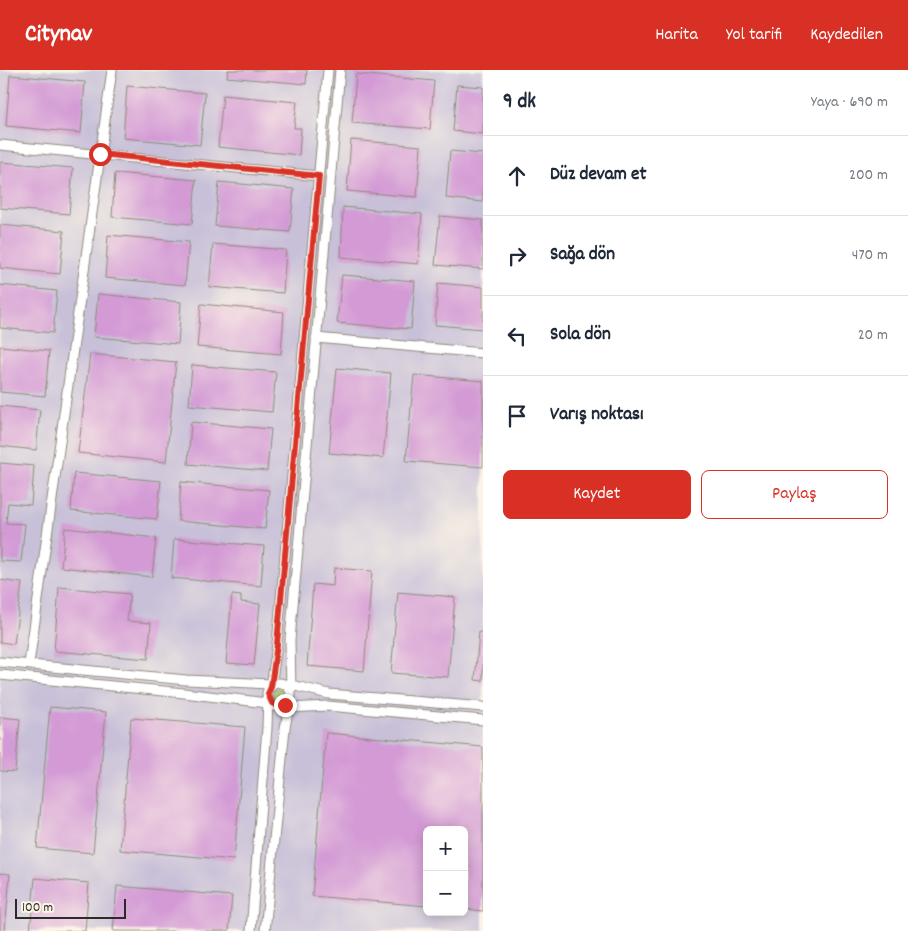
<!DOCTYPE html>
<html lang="tr">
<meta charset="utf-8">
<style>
body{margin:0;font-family:Dekko,sans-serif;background:#f2f2f3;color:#1f2937}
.controls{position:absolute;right:15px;bottom:15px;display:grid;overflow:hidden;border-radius:8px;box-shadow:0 2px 12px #0003}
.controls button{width:45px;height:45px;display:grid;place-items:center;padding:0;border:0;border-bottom:1px solid #e0e1e3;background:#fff;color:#1f2937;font:25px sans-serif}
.scale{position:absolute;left:15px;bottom:12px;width:111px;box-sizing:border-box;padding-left:5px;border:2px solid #2b2b2b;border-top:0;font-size:14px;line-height:18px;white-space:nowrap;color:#2b2b2b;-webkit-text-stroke:4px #fcf5e5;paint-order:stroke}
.stop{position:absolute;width:15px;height:15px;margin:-11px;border:4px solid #d93025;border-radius:50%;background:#fff}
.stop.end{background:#d93025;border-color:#fff;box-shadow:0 1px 5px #0008}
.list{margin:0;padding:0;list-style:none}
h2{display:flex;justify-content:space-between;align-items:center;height:65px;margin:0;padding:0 20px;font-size:21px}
h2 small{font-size:16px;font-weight:400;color:#747a83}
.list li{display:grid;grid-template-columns:32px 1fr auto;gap:15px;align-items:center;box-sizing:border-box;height:80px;padding:0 20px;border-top:1px solid #e0e1e3}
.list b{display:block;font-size:19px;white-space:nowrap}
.list em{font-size:16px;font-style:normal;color:#747a83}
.actions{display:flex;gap:10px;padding:15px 20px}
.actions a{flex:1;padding:11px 0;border:1px solid #d93025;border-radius:8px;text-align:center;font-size:18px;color:#d93025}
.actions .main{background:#d93025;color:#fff}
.icon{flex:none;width:28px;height:28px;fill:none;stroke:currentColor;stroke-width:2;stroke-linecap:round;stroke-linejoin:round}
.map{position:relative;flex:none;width:483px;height:861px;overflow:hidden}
header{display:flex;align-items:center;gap:30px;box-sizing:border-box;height:70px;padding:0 25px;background:#d93025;color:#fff}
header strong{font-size:24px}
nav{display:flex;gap:28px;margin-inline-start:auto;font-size:18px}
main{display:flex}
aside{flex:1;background:#fff}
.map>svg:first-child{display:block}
.industrial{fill:#c8c0d8;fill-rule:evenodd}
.green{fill:#a9cb74;stroke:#6a7b50}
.building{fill:#d39ad5}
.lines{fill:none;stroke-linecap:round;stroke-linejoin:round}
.minor-casing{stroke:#8e8a7c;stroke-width:11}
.minor{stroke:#fff;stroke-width:9}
.route{stroke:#d93025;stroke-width:6}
</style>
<header>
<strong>Citynav</strong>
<nav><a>Harita</a><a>Yol tarifi</a><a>Kaydedilen</a></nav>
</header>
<main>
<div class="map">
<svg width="483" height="861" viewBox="0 0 483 861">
<rect width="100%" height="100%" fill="#fcf5e5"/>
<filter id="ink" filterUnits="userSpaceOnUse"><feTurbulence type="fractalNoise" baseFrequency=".02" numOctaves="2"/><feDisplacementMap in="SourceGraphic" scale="10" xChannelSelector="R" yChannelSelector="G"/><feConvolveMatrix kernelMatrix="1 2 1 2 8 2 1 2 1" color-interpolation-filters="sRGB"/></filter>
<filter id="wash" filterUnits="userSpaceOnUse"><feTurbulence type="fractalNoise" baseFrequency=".0096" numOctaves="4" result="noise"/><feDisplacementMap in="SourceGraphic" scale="20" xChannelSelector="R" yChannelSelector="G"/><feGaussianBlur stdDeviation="1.12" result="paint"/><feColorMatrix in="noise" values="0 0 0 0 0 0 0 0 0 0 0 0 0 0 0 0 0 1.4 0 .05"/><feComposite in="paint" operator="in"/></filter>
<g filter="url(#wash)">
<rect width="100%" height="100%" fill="#f0e9cd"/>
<path class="industrial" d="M0,0h483v861h-483zM427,760h37v82h-37z"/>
<path class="green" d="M272 625a7 7 0 1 1 14 0a7 7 0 1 1-14 0Z"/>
<g id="blocks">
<path class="building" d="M228,0h79l-1,14 -79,-7z
M356,4l78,7 -4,48 -78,-6z
M10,5l75,7 -4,51 -75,-7z
M457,15l26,2v47l-30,-3z
M127,16l78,7 -5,52 -77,-7z
M223,25l74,7 -3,26h7l-2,27 -81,-8z
M351,70l70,6 -4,51 -70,-6z
M450,81l33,3v48l-37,-4z
M0,92l73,6 -4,46 -69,-6z
M115,103l81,7 -4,44 -80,-7z
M219,112l75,7 -4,43 -75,-6z
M343,137l79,7 -4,50 -77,-7z
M440,146l43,4v49l-48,-4z
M0,155l64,6 -4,43 -60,-6z
M108,165l81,7 -4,43 -80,-7z
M213,174l73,6 -3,43 -74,-6z
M342,205l73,6 -4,48 -74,-6z
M438,213l45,4v42l-48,-4z
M0,215l57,6 -4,42 -53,-5z
M98,224l83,8 -3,42 -84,-7z
M201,234l83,8 -3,42 -84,-7z
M0,276l49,5 -4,45 -45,-4z
M90,284l86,8 -10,100 -88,-9z
M192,295l84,7 -4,40 -83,-7z
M337,298l54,5 -8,85 -54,-5z
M414,305l69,6v86l-77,-6z
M0,336l40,4 -4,40 -36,-4z
M191,352l80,7 -4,42 -79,-7z
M0,393l34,3 -3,39 -23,-2 -2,20 19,1 -4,38 -21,-1z
M74,403l87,8 -4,38 -86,-8z
M181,412l88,8 -4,39 -87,-8z
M65,458l91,10 -4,39 -91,-10z
M174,469l90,7 -3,40 -90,-8z
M334,498l38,3 -8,100 -57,-5 6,-82 20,2z
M0,510l22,3 -8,61 -14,-2z
M59,517l71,7 -3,27 24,2 -3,36 -94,-8z
M398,522l57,5 -7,80 -57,-4z
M232,525l9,1v6l19,2 -6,61 -28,-2z
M479,562h4v49l-8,-1z
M50,637l56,5 -13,141 -56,-5z
M0,647l20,2 -5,53 -15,-1z
M131,648l114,9 -11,133 -114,-10z
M326,663l157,14v164l-19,-2v-79h-37v76l-115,-10z
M0,803l10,1 -5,57h-5z
M35,808l54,5 -4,48h-55z
M117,816l115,10 -3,35h-116z"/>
</g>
</g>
<g filter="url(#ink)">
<use href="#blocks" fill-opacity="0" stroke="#8e8a7c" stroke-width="1"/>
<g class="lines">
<g class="minor-casing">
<path id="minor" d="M0,75l319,31
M316,268l167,15
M0,592l186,18 85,4
M29,594l83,-594
M0,605l184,18 83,10
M267 625a12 12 0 1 1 24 0a12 12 0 1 1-24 0Z
M291,615l38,9 154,13
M271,617l6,-43 51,-574
M291,622l-1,-52 50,-570
M289,638l39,-2 155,14
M251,861l16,-203 1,-31
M265,861l20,-203 5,-29"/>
</g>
<use href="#minor" class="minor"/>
</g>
</g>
<g class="lines" filter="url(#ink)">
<path class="route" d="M100,84l219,22 -42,468 -6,43 -3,7 4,9 6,3 7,-1"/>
</g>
</svg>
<div class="controls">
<button>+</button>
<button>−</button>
</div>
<div class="scale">100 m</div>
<div class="stop" style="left:100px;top:84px"></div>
<div class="stop end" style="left:285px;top:635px"></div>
</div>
<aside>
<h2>9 dk<small>Yaya · 690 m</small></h2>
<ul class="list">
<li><svg class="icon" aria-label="ahead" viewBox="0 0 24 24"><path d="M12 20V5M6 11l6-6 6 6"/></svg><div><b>Düz devam et</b></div><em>200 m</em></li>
<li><svg class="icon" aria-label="right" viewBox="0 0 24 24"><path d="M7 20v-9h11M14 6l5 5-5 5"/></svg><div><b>Sağa dön</b></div><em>470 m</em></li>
<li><svg class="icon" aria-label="left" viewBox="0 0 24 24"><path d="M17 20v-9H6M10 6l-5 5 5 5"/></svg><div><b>Sola dön</b></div><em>20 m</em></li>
<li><svg class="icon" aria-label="arrive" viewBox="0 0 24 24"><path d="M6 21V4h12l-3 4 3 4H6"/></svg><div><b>Varış noktası</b></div></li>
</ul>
<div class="actions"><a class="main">Kaydet</a><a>Paylaş</a></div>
</aside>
</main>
